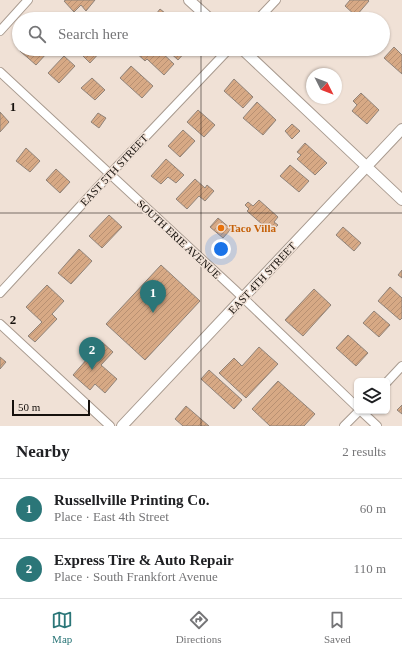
<!DOCTYPE html>
<meta charset="utf-8">
<style>
body{margin:0;font-family:"Times New Roman",serif;background:#f6f6f6;color:#202124}
.controls{position:absolute;right:12px;bottom:12px;display:grid;overflow:hidden;border-radius:6px;box-shadow:0 1px 3px #0004}
.controls button{width:36px;height:36px;display:grid;place-items:center;padding:0;border:0;border-bottom:1px solid #e0e0e0;background:#fff;color:#202124;font:20px sans-serif}
.compass{position:absolute;left:306px;top:68px;width:36px;height:36px;border-radius:50%;background:#fff;box-shadow:0 1px 3px #0004;rotate:132deg}
.scale{position:absolute;left:12px;bottom:10px;width:78px;box-sizing:border-box;padding-left:4px;border:2px solid #16110d;border-top:0;font-size:11px;line-height:14px;white-space:nowrap;color:#16110d;-webkit-text-stroke:3px #f0e1d6;paint-order:stroke}
.you{position:absolute;left:221px;top:249px;width:14px;height:14px;margin:-10px;border:3px solid #fff;border-radius:50%;background:#1a73e8;box-shadow:0 0 0 6px #1a73e833}
.badge{display:grid;place-items:center;width:26px;height:26px;border-radius:50%;background:#2b7678;color:#fff;font-size:13px;font-weight:700}
.pin{position:absolute;translate:-50% -33px;filter:drop-shadow(0 1px 2px #0008)}
.pin::after{content:'';position:absolute;top:21px;width:14px;height:12px;background:inherit;clip-path:polygon(0 0,100% 0,50% 100%)}
.list{margin:0;padding:0;list-style:none}
h2{display:flex;justify-content:space-between;align-items:center;height:52px;margin:0;padding:0 16px;font-size:17px}
h2 small{font-size:13px;font-weight:400;color:#757577}
.list li{display:grid;grid-template-columns:26px 1fr auto;gap:12px;align-items:center;box-sizing:border-box;height:60px;padding:0 16px;border-top:1px solid #e0e0e0}
.list b{display:block;font-size:15px;white-space:nowrap}
.list p{margin:0;font-size:13px;white-space:nowrap;color:#757577}
.list em{font-size:13px;font-style:normal;color:#757577}
.icon{flex:none;width:22px;height:22px;fill:none;stroke:currentColor;stroke-width:2;stroke-linecap:round;stroke-linejoin:round}
.map{position:relative;flex:none;width:402px;height:426px;overflow:hidden}
.search{position:absolute;background:#fff;box-shadow:0 1px 3px #0004;left:12px;right:12px;top:12px;height:44px;display:flex;align-items:center;gap:10px;box-sizing:border-box;padding:0 14px;border-radius:22px;color:#757577;font-size:15px}
.sheet{height:172px;background:#fff}
nav{display:flex;justify-content:space-around;align-items:center;box-sizing:border-box;height:56px;border-top:1px solid #e0e0e0;background:#fff;font-size:11px;color:#757577}
nav a{display:grid;justify-items:center;gap:2px}
nav .on{color:#2b7678}
.map>svg:first-child{display:block}
.building{fill:url(#building-hatch);stroke:#908379}
.lines{fill:none;stroke-linecap:round;stroke-linejoin:round}
.minor-casing{stroke:#a89a8f;stroke-width:10}
.tertiary-casing{stroke:#a89a8f;stroke-width:12}
.minor{stroke:#fff;stroke-width:8}
.tertiary{stroke:#fff;stroke-width:10}
.grid{fill:none;stroke:#16110d;stroke-width:1;stroke-opacity:0.55}
.food-dot{fill:#e8710a;stroke:#f0e1d6;stroke-width:1.5}
.labels{text-anchor:middle;stroke-width:3;stroke-linejoin:round;paint-order:stroke}
.street-label{font-size:11px;fill:#16110d;stroke:#f0e1d6}
.food-label{font-size:11px;font-weight:bold;fill:#c56008;stroke:#f0e1d6;text-anchor:start}
.grid-label{font-size:13px;text-anchor:middle;font-weight:bold;fill:#16110d;stroke:#f0e1d6;stroke-width:3;stroke-linejoin:round;paint-order:stroke}
</style>
<div class="map">
<svg width="402" height="426" viewBox="0 0 402 426">
<defs>
<pattern id="building-hatch" width="6" height="6" patternUnits="userSpaceOnUse"><rect width="6" height="6" fill="#d7a985"/><path d="M-1 1l2-2M0 6l6-6M5 7l2-2" fill="none" stroke="#b89072"/></pattern>
</defs>
<rect width="100%" height="100%" fill="#f0e1d6"/>
<path class="building" d="M66,0h29l-9,11 -5,-6 -7,7 -10,-11z
M350,0h18l1,1 -13,15 -11,-10z
M160,9l5,4 -4,6h-7l-1,-1z
M36,14l5,5h-10z
M394,47l8,8v19l-18,-16z
M22,49h19l6,4 -11,12 -16,-14z
M89,49l13,1 -12,13 -7,-7z
M132,49h26l16,15 -10,11 -17,-16 -2,2z
M166,49h20l1,1 -9,10z
M64,56l11,10 -16,17 -11,-10z
M131,66l22,20 -11,12 -22,-20z
M92,78l13,12 -10,10 -14,-12z
M234,79l19,18 -10,11 -19,-17z
M361,93l18,17 -12,14 -15,-13 5,-6 -4,-4z
M257,102l19,18 -13,15 -20,-17z
M198,110l17,15 -11,12 -17,-15z
M0,112l9,10 -9,10z
M98,113l8,5 -7,10 -8,-6z
M292,124l8,7 -8,8 -7,-8z
M183,130l12,11 -15,16 -12,-11z
M305,143l22,20 -12,12 -18,-16 4,-4 -4,-3z
M26,148l14,13 -10,11 -14,-11z
M166,159l18,16 -8,8 -8,-6 -7,7 -10,-8z
M290,165l19,16 -10,11 -19,-16z
M56,169l14,13 -10,11 -14,-13z
M195,179l10,9 2,-3 7,6 -9,10 -6,-5 -12,13 -11,-10z
M259,200l19,17 -4,5 4,3 -7,7 -24,-21 2,-2 -4,-4 3,-3 5,4z
M109,215l13,12 -20,21 -13,-12z
M218,218l13,11 -8,9 -13,-11z
M343,227l18,16 -7,8 -18,-16z
M79,249l13,12 -21,23 -13,-11z
M161,265l39,36 -55,59 -39,-36z
M402,270v8l-4,-3z
M47,285l17,16 -12,13 5,5 -22,23 -7,-6 14,-14 -16,-15z
M390,287l12,11v20l-2,2 -22,-19z
M314,289l17,16 -28,31 -18,-16z
M374,311l16,14 -11,12 -16,-14z
M348,335l20,18 -12,13 -20,-18z
M102,342l11,10 -12,13 16,14 -12,14 -10,-9 -5,6 -17,-15z
M259,347l19,17 -32,34 -27,-25 15,-15 8,8z
M0,357l6,5 -6,7z
M209,370l33,30 -8,9 -33,-30z
M278,381l37,33 -11,12h-34l-18,-17z
M402,405v9l-5,-4z
M186,406l23,20h-26l-8,-7z"/>
<g class="lines">
<g class="minor-casing">
<path id="minor" d="M258,19l18,-19
M0,31l28,-31
M0,72l235,218 122,117
M0,293l110,-119 119,-125
M0,324l110,102
M387,382l15,-16
M361,411l16,15
M344,426l15,-15"/>
</g>
<g class="tertiary-casing">
<path id="tertiary" d="M189,0l21,19
M242,49l160,151
M122,426l280,-297"/>
</g>
<use href="#minor" class="minor"/>
<use href="#tertiary" class="tertiary"/>
</g>
<path class="grid" d="M201,0v19M201,49v377M0,213h402"/>
<circle class="food-dot" cx="221" cy="228" r="4"/>
<g class="labels">
<g class="street-label">
<text transform="translate(114 170) rotate(-47)" y="4">EAST 5TH STREET</text>
<text transform="translate(179 239) rotate(43)" y="4">SOUTH ERIE AVENUE</text>
<text transform="translate(262 278) rotate(-47)" y="4">EAST 4TH STREET</text>
</g>
<g class="food-label">
<text x="229" y="232">Taco Villa</text>
</g>
</g>
<g class="grid-label">
<text x="13" y="111">1</text>
<text x="13" y="324">2</text>
</g>
</svg>
<div class="controls">
<button><svg class="icon" aria-label="layers" viewBox="0 0 24 24"><path d="M12 4l9 5-9 5-9-5zM3 14l9 5 9-5"/></svg></button>
</div>
<svg class="compass" viewBox="-18 -18 36 36"><path d="M0-13l5 13h-10z" fill="#e53935"/><path d="M0 13l5-13h-10z" fill="#757577"/></svg>
<div class="scale">50 m</div>
<div class="you"></div>
<div class="pin badge" style="left:153px;top:313px">1</div>
<div class="pin badge" style="left:92px;top:370px">2</div>
<div class="search"><svg class="icon" aria-label="search" viewBox="0 0 24 24"><circle cx="10" cy="10" r="6"/><path d="M15 15l6 6"/></svg>Search here</div>
</div>
<section class="sheet">
<h2>Nearby<small>2 results</small></h2>
<ul class="list">
<li><span class="badge">1</span><div><b>Russellville Printing Co.</b><p>Place · East 4th Street</p></div><em>60 m</em></li>
<li><span class="badge">2</span><div><b>Express Tire &amp; Auto Repair</b><p>Place · South Frankfort Avenue</p></div><em>110 m</em></li>
</ul>
</section>
<nav>
<a class="on"><svg class="icon" aria-label="map" viewBox="0 0 24 24"><path d="M3 6l6-2 6 2 6-2v14l-6 2-6-2-6 2zM9 4v14M15 6v14"/></svg>Map</a>
<a><svg class="icon" aria-label="directions" viewBox="0 0 24 24"><path d="M12 3l9 9-9 9-9-9zM9 14v-3h6M13 9l2 2-2 2"/></svg>Directions</a>
<a><svg class="icon" aria-label="saved" viewBox="0 0 24 24"><path d="M7 4h10v16l-5-4-5 4z"/></svg>Saved</a>
</nav>
